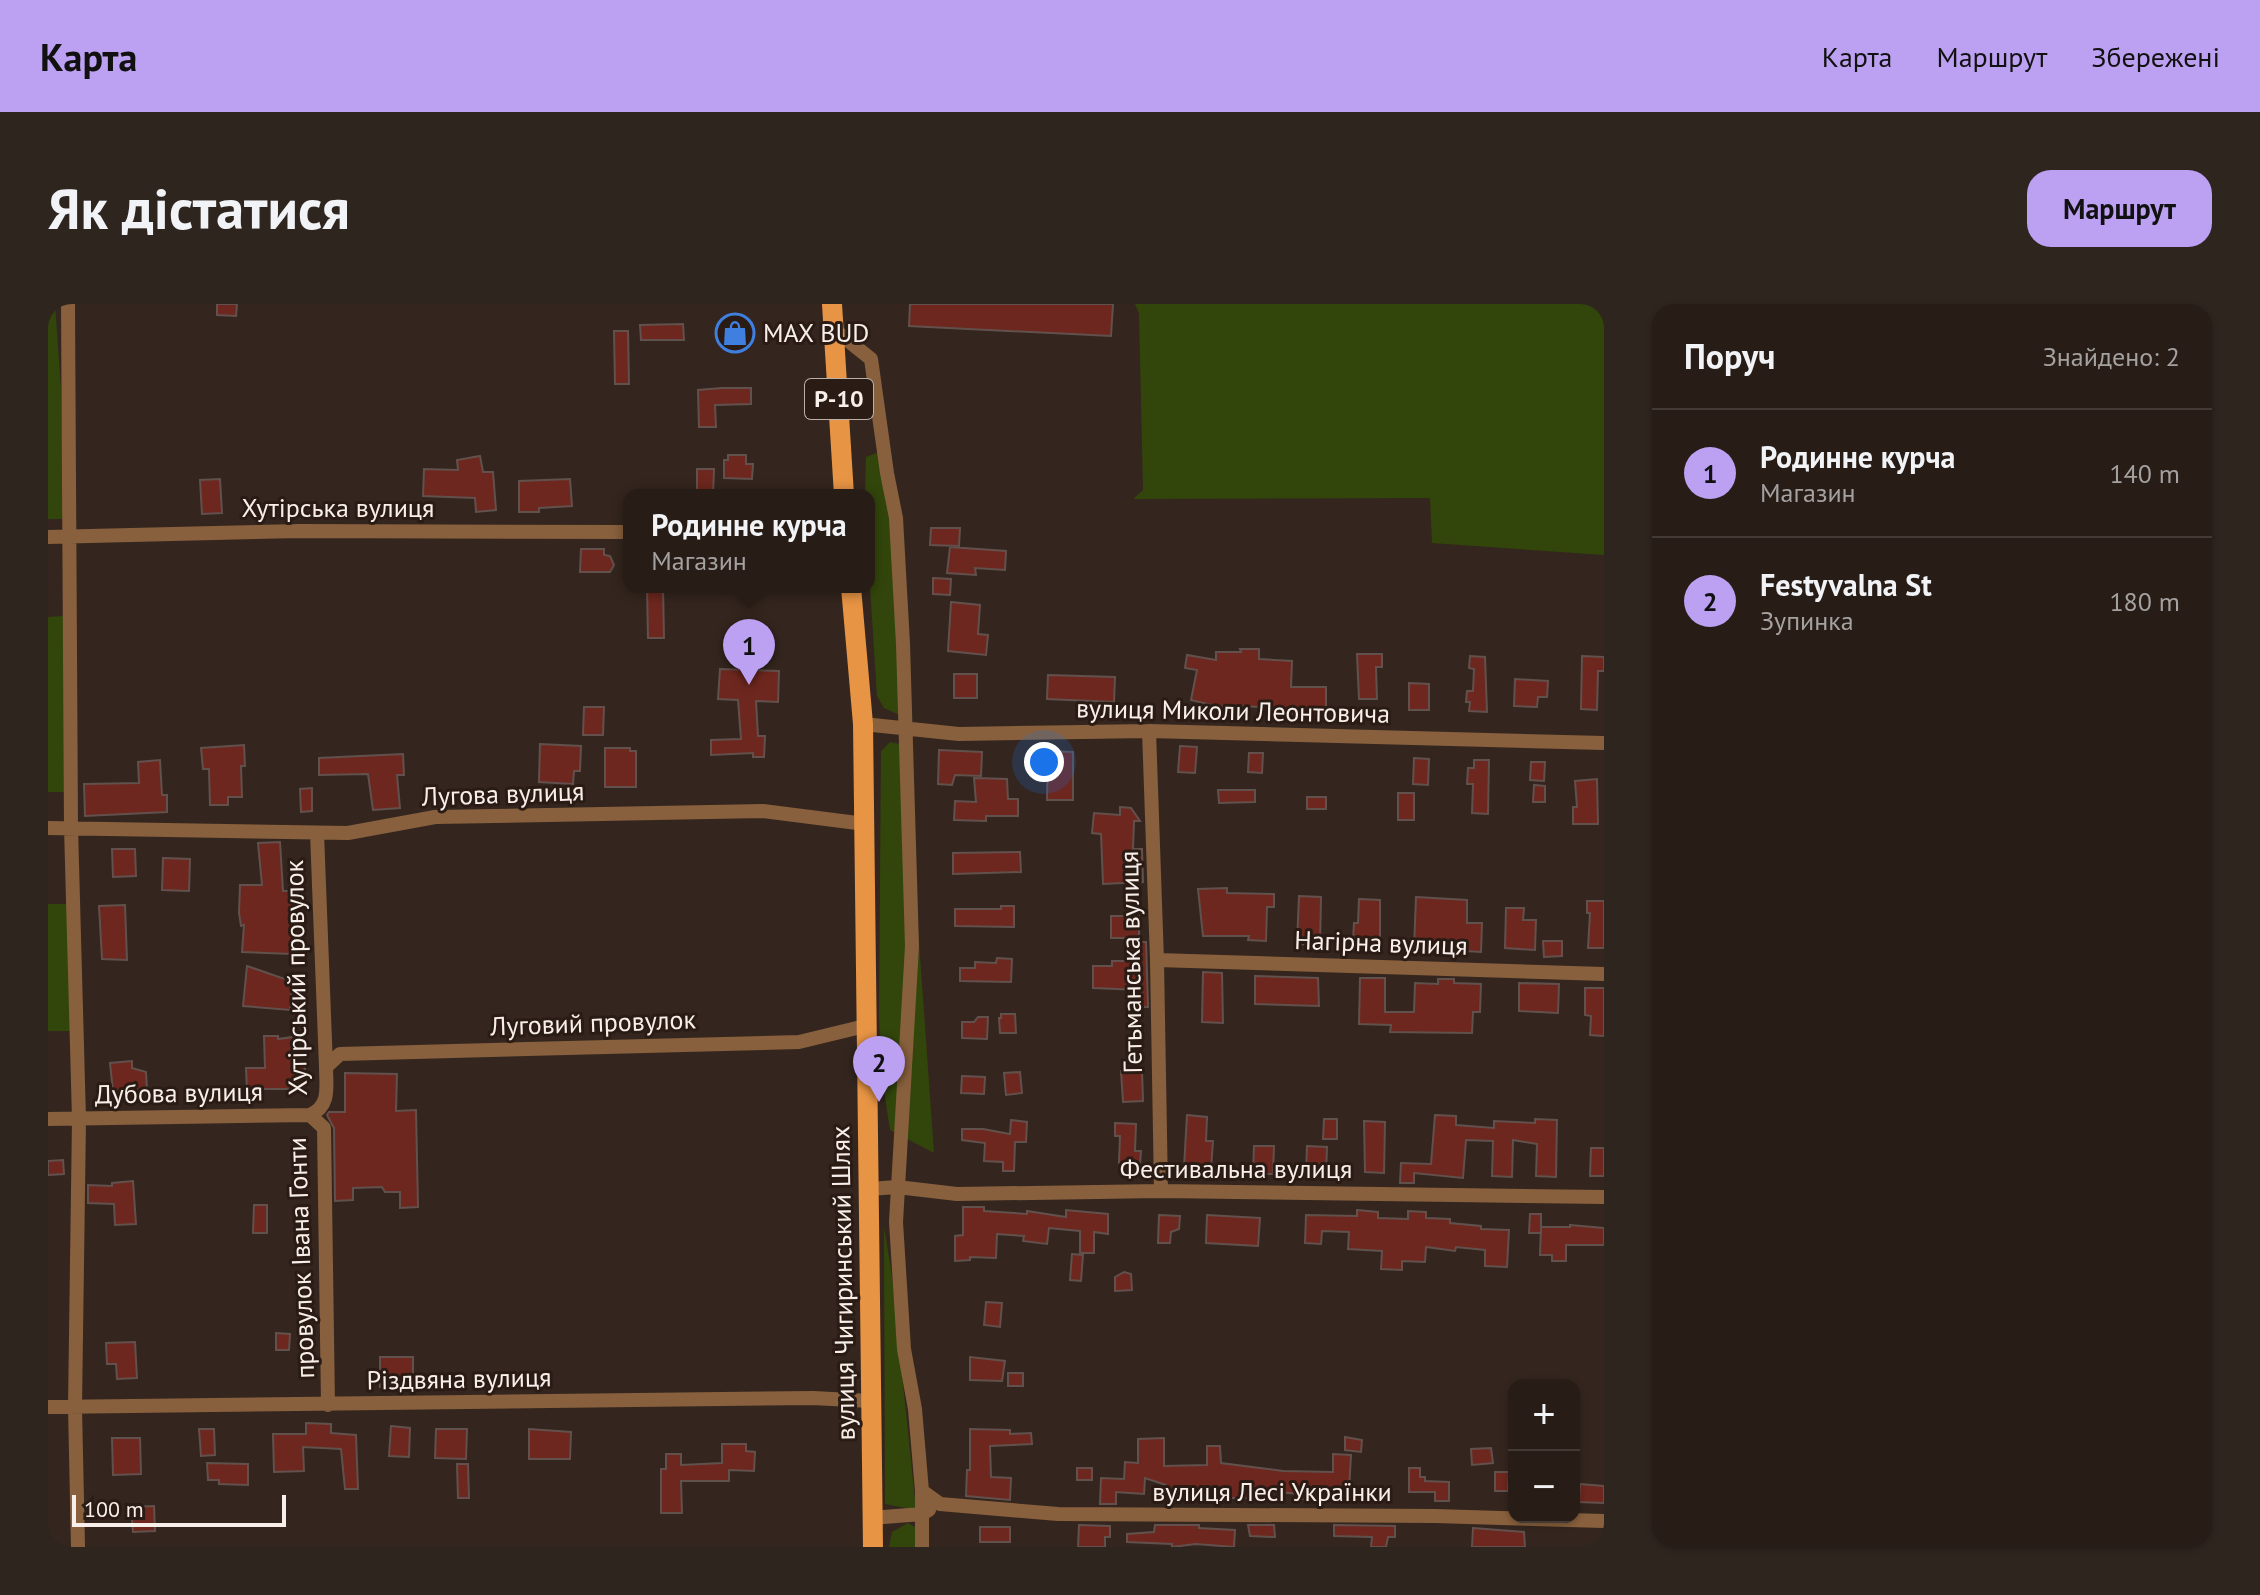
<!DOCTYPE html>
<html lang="uk">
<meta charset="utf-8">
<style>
body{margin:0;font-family:"PT Sans",sans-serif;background:#2f251f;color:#f1f3f6}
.controls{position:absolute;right:24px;bottom:24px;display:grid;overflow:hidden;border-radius:16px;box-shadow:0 2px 6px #0004}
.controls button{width:72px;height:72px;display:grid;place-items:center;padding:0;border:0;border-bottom:2px solid #433a35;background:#271c16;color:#f1f3f6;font:40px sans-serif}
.scale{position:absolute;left:24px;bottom:20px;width:214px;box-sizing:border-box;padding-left:8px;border:4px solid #f9efea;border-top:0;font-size:22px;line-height:28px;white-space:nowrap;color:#f9efea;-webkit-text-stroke:6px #2a1c15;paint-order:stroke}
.you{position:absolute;left:996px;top:458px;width:28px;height:28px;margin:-20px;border:6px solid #fff;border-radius:50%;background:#1a73e8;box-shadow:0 0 0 12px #1a73e833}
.badge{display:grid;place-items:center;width:52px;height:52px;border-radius:50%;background:#bca0f2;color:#111;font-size:26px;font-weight:700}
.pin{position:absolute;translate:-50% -66px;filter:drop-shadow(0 2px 4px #0008)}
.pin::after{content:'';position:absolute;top:42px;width:28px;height:24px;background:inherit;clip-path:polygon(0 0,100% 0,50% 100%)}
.popup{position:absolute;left:575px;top:185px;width:252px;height:104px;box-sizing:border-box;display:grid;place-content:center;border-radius:16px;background:#271c16;filter:drop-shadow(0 2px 6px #0005);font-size:26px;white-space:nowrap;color:#a4a1a1}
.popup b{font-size:30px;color:#f1f3f6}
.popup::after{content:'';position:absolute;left:50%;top:100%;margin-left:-16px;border:16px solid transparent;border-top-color:#271c16}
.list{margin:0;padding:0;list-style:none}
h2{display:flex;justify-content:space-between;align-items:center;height:104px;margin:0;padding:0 32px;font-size:34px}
h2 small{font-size:26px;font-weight:400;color:#a4a1a1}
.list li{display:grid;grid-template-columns:52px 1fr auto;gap:24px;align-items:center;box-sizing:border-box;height:128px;padding:0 32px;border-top:2px solid #433a35}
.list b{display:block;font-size:30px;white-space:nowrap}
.list p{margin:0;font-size:26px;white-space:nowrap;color:#a4a1a1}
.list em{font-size:26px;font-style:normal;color:#a4a1a1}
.map{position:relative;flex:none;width:1556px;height:1243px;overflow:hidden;border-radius:24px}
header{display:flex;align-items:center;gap:48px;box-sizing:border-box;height:112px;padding:0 40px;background:#bca0f2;color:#111}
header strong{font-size:38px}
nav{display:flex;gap:44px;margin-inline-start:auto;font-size:28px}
.intro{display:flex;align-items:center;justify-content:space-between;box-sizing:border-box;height:192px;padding:0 48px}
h1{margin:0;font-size:56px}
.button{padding:20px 36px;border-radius:24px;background:#bca0f2;color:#111;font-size:28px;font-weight:700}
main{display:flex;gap:48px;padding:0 48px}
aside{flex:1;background:#271c16;border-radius:24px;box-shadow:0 2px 6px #0004}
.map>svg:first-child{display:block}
.green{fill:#32460b}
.building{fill:#6d271e;stroke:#62504c;stroke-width:2}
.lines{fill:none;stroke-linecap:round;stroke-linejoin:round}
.minor{stroke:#88603d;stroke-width:14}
.primary{stroke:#e79444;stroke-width:20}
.labels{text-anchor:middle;stroke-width:6;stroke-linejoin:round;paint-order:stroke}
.shield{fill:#2a1c15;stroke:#bbb0aa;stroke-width:2}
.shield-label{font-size:24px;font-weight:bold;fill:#f9efea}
.poi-label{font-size:26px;fill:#f9efea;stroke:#2a1c15;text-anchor:start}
.street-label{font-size:26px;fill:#f9efea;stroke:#2a1c15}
</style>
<header>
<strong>Карта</strong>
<nav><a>Карта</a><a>Маршрут</a><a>Збережені</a></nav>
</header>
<div class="intro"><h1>Як дістатися</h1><a class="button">Маршрут</a></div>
<main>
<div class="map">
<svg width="1556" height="1243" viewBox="0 0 1556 1243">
<rect width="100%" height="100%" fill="#34261e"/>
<path class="green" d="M0,0h7l6,85 3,130h-16z
M1087,0h469v251l-172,-12 -2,-45 -297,1 10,-9 -4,-177z
M834,147l6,19 14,246 -18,-8 -7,-12 -8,-125v-76h-4l1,-38z
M15,312l6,176h-21v-175z
M842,438l15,3 29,408 -44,-23 -9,-60 -2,-54 2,-265z
M0,600h22v127h-22z
M836,923l8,49 24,234 -31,-6z
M860,1219l10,6v18h-29l3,-15z"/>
<path class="building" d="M169,0h20l-1,12 -19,-1z
M862,0h203l-2,32 -202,-10z
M635,20l1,16h-43l-1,-15z
M566,27h14l1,53h-14z
M674,84h29v16l-36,1 1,22h-17l-1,-37z
M680,151h18v9h7l-1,15 -28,-1v-18h4z
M432,152l3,16h10l3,38 -20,2 -1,-14 -52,-2 1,-27 34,1 -1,-10z
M649,165h17l-1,26h-16z
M172,175l2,34 -20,1 -2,-34z
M522,175l2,27 -33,2v4h-20v-31z
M883,224h29l-1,18 -29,-1z
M902,243l56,4 -1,19 -30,-2 1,7 -29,-2z
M533,245h23v6l6,1 4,9 -4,7h-30z
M885,274l18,1 -1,16 -17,-1z
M599,283h16l1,51h-16z
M903,298l29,3 -2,29 10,1 -2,20 -38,-4z
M1192,345h19v10l33,2 -1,26h35v26l-54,1 -1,-7 -55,-1 -25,-6 6,-30 -12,-2 2,-13 29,5v-8h25z
M1309,350h25v13h-6l1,32h-18z
M1422,352l15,1 2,55 -18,-1 1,-9h-4l1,-11h6l1,-22 -5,-1z
M1534,352l22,1v14h-6l-1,39 -16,-1z
M672,365l59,2 -1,31 -22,-1 2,35h7l-1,21h-11v-4l-42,2v-15l30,-1 -3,-39 -20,-1z
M906,370h23v24h-23z
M1000,371l67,2 -1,25 -67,-3z
M1467,375l33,2 -1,16h-9l-1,10 -23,-1z
M1361,379l20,1v26h-20z
M536,403h20l-1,28h-20z
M492,440l41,2 -1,25h-6l-1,13 -34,-2z
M196,441l1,21h-4l1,31h-14v8h-18l-1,-36h-6l-2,-21z
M1132,442l17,1 -2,26 -17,-1z
M557,444h25v3h6v36h-31z
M891,446l43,2 -1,24 -26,-1 -3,10 -14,-1z
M1000,447l25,1v48h-26z
M1201,449h14l-1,20 -14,-1z
M355,450l1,21h-7l3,33 -27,2 -5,-36 -49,1v-17z
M1366,454l15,1 -1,26 -15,-1z
M112,456l2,35h5v17l-82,4 -1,-32 55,-1 -1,-21z
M1426,456h15l-1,54 -16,-1 1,-29h-6l1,-16h6z
M1483,458h14l-1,19 -14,-1z
M926,474l33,1 1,20h10v17h-32v5l-32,-1 1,-19 21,1z
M1549,475l1,45h-25v-17h4l-2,-26z
M1486,481l11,1v16h-12z
M264,484v23l-11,1 -1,-23z
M1170,486h37v12l-36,1z
M1350,489h16v27h-16z
M1259,493h19v12h-19z
M1072,503l11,1 9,13h-6l-1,28h9l1,33 -40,2 -2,-50 -9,-1 2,-20 26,2z
M232,538l3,49h16v13h-5l-2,50 -50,-2 2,-27 -3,1 -2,-13 1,-28h22l-4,-42z
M64,545h23l1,27 -23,1z
M972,548l1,20 -68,2v-21z
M115,554l27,1 -1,32 -27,-1z
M1179,584v5l47,1v13h-7l-1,34 -18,-1 1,-4h-46l-5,-47z
M1251,592l22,1 -1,48 -23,-1z
M1368,593l51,3v23h15l-1,29 -67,-4z
M1311,595l21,1v41l-27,-1 1,-17h4z
M1539,597h17v47h-16l2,-35h-3z
M77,601l2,55 -25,-1 -3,-53z
M953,602h13v21l-59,-1v-17h46z
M1458,604h18l-1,12h13l-1,30 -30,-2z
M1063,612h28v22h-28z
M1495,637h19v15l-18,1z
M1087,638h11l2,65h-6l-1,-17 -48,-2v-22h19v-5h23z
M949,654l15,1 -1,23 -51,-1v-13h15v-6l21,1z
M199,662l38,13 7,8 -2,23 -47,-4z
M1155,668l19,1 1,50 -21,-1z
M1207,672l63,2 1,28 -64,-2z
M1312,674h25v34h29l1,-29 23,1v-5h16v4l27,1 -1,28h-7l-1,21 -82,-1 1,-7 -32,-1z
M1471,679l40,1 -1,29 -39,-2z
M1537,684h19v48l-14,-1 1,-19 -6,-1z
M953,710h14l1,19h-16l-1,-15h2z
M930,713h10l-1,22 -25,-1v-16h12z
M216,732h14v3l15,-2 3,28h9l-1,24h-41v2h-16l-1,-23h19z
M84,757v7l14,4 1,18 -34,2 -3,-29z
M1073,767h21l1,30 -20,1z
M972,768l2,21 -16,2 -2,-22z
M297,769l52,1 -1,37 20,-1 2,97 -18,1v-16h-15l-3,-5 -29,1v12l-18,1 -1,-73 -7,-13 2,-3h16z
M914,772l23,1 -1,17 -23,-1z
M1139,811l20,2 -1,24h7l-2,28 -27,-1z
M1387,811l21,1v9l38,3v-7l41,2v-4l22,1 -1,57 -20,-1 1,-32 -24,-4 -1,37 -20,-1 1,-35 -27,-1 -3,38 -49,-5v10h-14l1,-20 30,1z
M1276,815h13v20h-14z
M963,816l16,2 -1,20h-11l-1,29h-11v-9l-19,-1 1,-18 -23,-3v-11h21l27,5z
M1316,817l21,1 -1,51 -19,-1z
M1067,819l21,1 -1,27h6l-1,14 -21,-2 1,-27h-5z
M1206,842h20l-1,28h-20z
M1259,842l20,1 -1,28 -20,-1z
M1543,844h13v28h-14z
M15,856l1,14 -16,1v-14z
M85,877l3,43 -21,1 -1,-21 -26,-1v-18l24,1v-3z
M206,901h13v28h-14z
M915,903h21v4l43,3v-3l39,6v-7l42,4v20l-14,-2v21h-14v-22l-31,-3 -2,16 -24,-3 1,-5 -27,-2 -1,24 -26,-1v3l-15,1v-25l8,-1z
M1309,906l21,2v6l30,1v-8l18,1v6l24,1v4l31,3v3l28,1 -2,37 -22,-1v-16l-29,-3 -1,4 -29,-4 -1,15 -23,-1v9l-21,-1 1,-18 -34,-2 1,-17 -27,-1 -1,13 -16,-1 1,-28 51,1z
M1482,910h11v19h-12z
M1111,911l21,1 -1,13 -8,3 -1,11h-12z
M1159,911l53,3 -2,28 -52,-3z
M1522,921l34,3v17h-38v16h-14v-6h-12l1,-28h29z
M1024,950l11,1 -2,26 -11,-1z
M1076,968l7,2 1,16 -17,1v-14z
M938,998l16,1 -2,24 -16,-2z
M228,1029l14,1 -1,16h-13z
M87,1038l2,36 -20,1 -1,-15h-9l-1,-21z
M332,1053h33v30h-33z
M922,1053l35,4 -3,20 -32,-1z
M960,1069h15v13h-15z
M258,1119l25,1v9l25,2 2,54h-13l-4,-40 -38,-2 1,24 -30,1 -1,-38h33z
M343,1122l19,2 -1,29 -20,-1z
M151,1125h15l1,26 -14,1z
M388,1125h31l-1,30 -31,-1z
M481,1125l42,3 -1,27h-41z
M922,1125l40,1v4l21,-1 1,11 -42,2 1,31 20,1 -1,22 -44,-4 1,-26h3z
M1297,1133l17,3 -1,12 -16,-2z
M64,1134h28l1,36 -28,1z
M1116,1134v28l43,-1v-19h13l1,17 62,8 50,1v-18l18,1 -2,36 -26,-2 -1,11 -21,-1v-5l-38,-3v9l-13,1v-3h-26v-6l-58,3v-10l-21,-7 -1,16 -28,-2v12h-16l1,-26 23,1 1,-17 13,1v-24z
M674,1140h24v7l9,1 -1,19 -25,-1v11h-48l1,32h-21v-44h5v-15h15v11l41,-2z
M1443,1144l2,15 -21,2 -1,-16z
M159,1159l41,1v21l-29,-1v-4h-11z
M409,1160h11l1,34h-11z
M1029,1164h15v12h-15z
M1361,1164h11v9h5v4l24,1v19h-14v-9h-26z
M1447,1168h14l-1,19h-13z
M1532,1180l24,2v17l-25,-1z
M106,1202l1,25 -22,1 -2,-25z
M1031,1221l31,1v11h-5v10h-27z
M1107,1221h44v3l36,2 -1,17 -38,-3 -24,3v-3l-45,-2v-8l27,-2z
M1200,1221h26l1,12 -25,-1z
M1286,1221l61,1v11h-7l-2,10h-15l1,-10 -38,-1z
M932,1223h30v15h-30z
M1425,1224l51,4 1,15h-53z"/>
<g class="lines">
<path class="minor" d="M20,0l3,523 8,292 -4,288 3,140
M788,27l35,28 16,114 9,45 7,126 9,302 -16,276 8,127 11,60 7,82v23l-51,4
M0,233l252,-6 329,1
M815,420l96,10 190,-3 455,12
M1101,427l8,229 4,231
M0,524l300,5 87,-16 328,-6 102,13
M1109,656l447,14
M278,763l14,-13 459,-12 66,-16
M262,811l14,13 4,277
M0,815l262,-4c21,-9 16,-29 16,-48l-9,-234
M821,885l28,-2 60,7 204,-3 443,6
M0,1103l765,-9 57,3
M874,1187l18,13 118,10 377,2 169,5
M874,1243v-33l7,-4"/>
<path class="primary" d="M784,0l12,191
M803,283l12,137 10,823"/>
</g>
<defs>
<g id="shop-ring" transform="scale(2)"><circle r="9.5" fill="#2a1c15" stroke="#3f7fe0" stroke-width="1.5"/><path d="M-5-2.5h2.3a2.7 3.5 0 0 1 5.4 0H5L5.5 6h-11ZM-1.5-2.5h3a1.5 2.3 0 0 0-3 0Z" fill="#3f7fe0"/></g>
</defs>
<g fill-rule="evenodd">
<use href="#shop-ring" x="687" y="29"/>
</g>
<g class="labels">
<rect class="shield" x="757" y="75" width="68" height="40" rx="6"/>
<g class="shield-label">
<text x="791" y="103">Р-10</text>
</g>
<g class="poi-label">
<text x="715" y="38">MAX BUD</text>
</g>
<g class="street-label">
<text x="290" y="213">Хутірська вулиця</text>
<text transform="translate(1185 407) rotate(1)" y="9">вулиця Миколи Леонтовича</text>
<text transform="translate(455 490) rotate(-2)" y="9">Лугова вулиця</text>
<text transform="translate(1333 639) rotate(2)" y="9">Нагірна вулиця</text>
<text transform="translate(1083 658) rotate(-91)" y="9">Гетьманська вулиця</text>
<text transform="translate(248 674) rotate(-91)" y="9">Хутірський провулок</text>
<text transform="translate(545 719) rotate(-2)" y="9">Луговий провулок</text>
<text transform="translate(131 789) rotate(-1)" y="9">Дубова вулиця</text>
<text x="1188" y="874">Фестивальна вулиця</text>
<text transform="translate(253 954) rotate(-92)" y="9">провулок Івана Гонти</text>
<text transform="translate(795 979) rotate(-91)" y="9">вулиця Чигиринський Шлях</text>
<text transform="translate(411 1075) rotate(-1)" y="9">Різдвяна вулиця</text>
<text x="1224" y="1197">вулиця Лесі Українки</text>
</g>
</g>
</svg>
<div class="controls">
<button>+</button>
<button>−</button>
</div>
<div class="scale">100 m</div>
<div class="you"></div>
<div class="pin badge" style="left:701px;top:381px">1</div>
<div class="popup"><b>Родинне курча</b>Магазин</div>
<div class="pin badge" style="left:831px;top:798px">2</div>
</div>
<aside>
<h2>Поруч<small>Знайдено: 2</small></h2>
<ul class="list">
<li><span class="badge">1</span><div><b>Родинне курча</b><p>Магазин</p></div><em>140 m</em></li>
<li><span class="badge">2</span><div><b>Festyvalna St</b><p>Зупинка</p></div><em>180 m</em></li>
</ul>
</aside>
</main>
